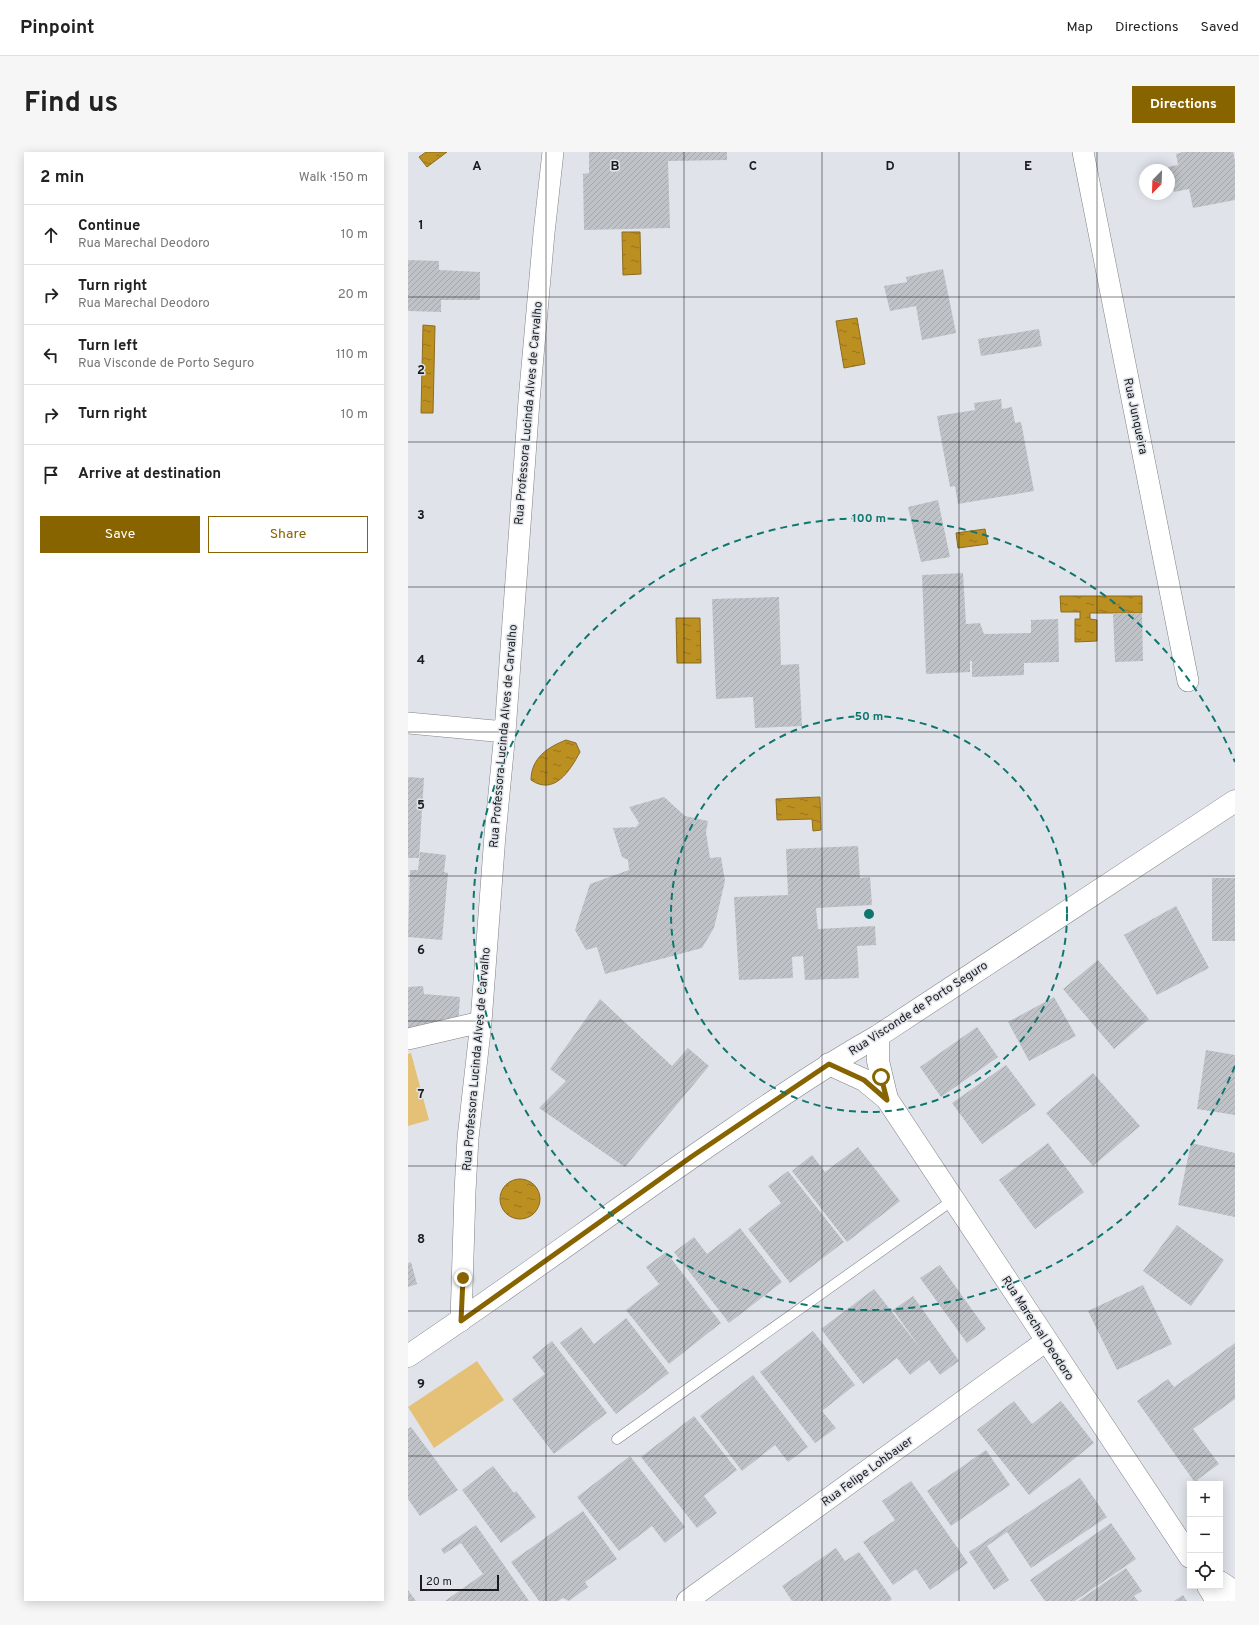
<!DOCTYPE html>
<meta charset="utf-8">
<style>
body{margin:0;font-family:Overpass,sans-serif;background:#f6f6f6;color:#222}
.controls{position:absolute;right:12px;bottom:12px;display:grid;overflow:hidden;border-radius:0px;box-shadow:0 2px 10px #0003}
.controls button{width:36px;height:36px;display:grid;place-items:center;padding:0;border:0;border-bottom:1px solid #e0e0e0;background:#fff;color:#222;font:20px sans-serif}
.compass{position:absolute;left:731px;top:12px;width:36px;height:36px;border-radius:50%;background:#fff;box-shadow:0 2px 10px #0003;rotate:203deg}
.scale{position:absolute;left:12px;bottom:10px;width:79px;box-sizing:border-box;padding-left:4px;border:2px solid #1a1c1d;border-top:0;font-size:11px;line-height:14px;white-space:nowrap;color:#1a1c1d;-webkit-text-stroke:3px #e0e4ea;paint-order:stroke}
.stop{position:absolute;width:12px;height:12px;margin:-9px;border:3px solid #886401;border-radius:50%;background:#fff}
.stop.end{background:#886401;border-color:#fff;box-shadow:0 1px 4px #0008}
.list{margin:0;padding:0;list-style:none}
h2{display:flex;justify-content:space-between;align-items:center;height:52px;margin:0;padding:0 16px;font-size:17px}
h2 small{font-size:13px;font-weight:400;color:#767676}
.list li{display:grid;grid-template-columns:26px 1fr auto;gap:12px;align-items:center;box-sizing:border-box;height:60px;padding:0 16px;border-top:1px solid #e0e0e0}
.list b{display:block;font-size:15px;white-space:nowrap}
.list p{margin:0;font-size:13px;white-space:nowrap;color:#767676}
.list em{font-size:13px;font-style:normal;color:#767676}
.actions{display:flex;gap:8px;padding:12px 16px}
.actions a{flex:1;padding:9px 0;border:1px solid #886401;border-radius:0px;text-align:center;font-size:14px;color:#886401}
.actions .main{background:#886401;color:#fff}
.icon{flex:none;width:22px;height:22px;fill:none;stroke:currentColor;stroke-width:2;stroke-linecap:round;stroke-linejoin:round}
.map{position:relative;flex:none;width:827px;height:1449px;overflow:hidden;border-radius:0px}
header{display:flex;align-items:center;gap:24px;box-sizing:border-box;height:56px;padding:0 20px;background:#fff;border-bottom:1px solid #e0e0e0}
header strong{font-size:19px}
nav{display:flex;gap:22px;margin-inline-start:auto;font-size:14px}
.intro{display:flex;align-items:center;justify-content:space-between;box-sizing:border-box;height:96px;padding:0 24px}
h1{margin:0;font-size:28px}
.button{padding:10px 18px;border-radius:0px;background:#886401;color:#fff;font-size:14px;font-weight:700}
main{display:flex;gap:24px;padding:0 24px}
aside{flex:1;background:#fff;border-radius:0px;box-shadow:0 2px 10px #0003}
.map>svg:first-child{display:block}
.pitch{fill:#e5c077}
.water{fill:url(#water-ripples);stroke:#8b6c20}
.building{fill:url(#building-hatch)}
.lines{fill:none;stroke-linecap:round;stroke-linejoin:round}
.lane-casing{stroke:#7e8287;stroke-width:11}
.street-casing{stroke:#7e8287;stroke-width:22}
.secondary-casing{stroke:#7e8287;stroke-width:23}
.lane{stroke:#fff;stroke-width:10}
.street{stroke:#fff;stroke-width:21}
.secondary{stroke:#fff;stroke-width:22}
.route{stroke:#886401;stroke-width:5}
.grid{fill:none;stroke:#1a1c1d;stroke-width:1;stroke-opacity:0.55}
.ring{fill:none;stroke:#0f766e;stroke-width:2;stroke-dasharray:7 5}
.labels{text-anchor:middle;stroke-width:3;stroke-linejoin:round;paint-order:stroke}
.street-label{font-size:12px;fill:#1a1c1d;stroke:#e0e4ea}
.grid-label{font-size:13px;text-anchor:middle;font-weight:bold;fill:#1a1c1d;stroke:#e0e4ea;stroke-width:3;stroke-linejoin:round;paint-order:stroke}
.centre{fill:#0f766e;stroke:#e0e4ea;stroke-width:2}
.ring-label{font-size:12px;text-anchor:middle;font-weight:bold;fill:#0f766e;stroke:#e0e4ea;stroke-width:3;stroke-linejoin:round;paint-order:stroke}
</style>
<header>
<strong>Pinpoint</strong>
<nav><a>Map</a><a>Directions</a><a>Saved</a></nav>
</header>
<div class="intro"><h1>Find us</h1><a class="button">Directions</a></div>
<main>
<aside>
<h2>2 min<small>Walk · 150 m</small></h2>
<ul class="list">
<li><svg class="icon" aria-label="ahead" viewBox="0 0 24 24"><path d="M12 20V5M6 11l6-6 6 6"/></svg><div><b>Continue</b><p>Rua Marechal Deodoro</p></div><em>10 m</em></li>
<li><svg class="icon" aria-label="right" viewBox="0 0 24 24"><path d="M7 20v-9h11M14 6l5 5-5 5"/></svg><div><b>Turn right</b><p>Rua Marechal Deodoro</p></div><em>20 m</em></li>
<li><svg class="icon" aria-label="left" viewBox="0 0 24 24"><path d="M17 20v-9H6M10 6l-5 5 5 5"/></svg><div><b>Turn left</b><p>Rua Visconde de Porto Seguro</p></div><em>110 m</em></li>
<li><svg class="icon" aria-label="right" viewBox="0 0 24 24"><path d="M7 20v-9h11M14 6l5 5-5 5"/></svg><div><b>Turn right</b></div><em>10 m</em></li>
<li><svg class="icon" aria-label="arrive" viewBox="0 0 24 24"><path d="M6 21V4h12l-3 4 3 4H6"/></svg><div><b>Arrive at destination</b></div></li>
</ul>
<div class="actions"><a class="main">Save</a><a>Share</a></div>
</aside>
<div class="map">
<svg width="827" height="1449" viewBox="0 0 827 1449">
<defs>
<pattern id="water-ripples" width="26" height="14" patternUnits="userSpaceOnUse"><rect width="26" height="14" fill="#bc8f21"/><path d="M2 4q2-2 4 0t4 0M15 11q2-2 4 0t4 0" fill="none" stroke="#98741c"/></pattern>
<pattern id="building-hatch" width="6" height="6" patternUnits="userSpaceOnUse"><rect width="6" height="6" fill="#bfc3c8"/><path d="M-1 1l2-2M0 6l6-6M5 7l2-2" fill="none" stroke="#a4a7ab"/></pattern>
</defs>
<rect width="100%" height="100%" fill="#e0e4ea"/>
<path class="pitch" d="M3,901l18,67 -21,6v-72z
M69,1209l27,39 -70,48 -26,-41z"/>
<path class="water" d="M18,0h21l-20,15 -8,-10z
M214,80h18l1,42 -18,1z
M449,166l8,46 -21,4 -8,-47z
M15,173l12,1 -2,87h-12z
M577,377l3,15 -30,4 -2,-15z
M652,444h82v17h-52v6l7,1v21l-22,1v-23h5v-7h-19z
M268,466h24l1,45h-24z
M158,588l10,3 4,9c-10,19 -26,44 -49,28 0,-22 17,-33 35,-40z
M412,645l1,33 -8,1 -1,-12 -35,1 -1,-21z
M92 1047a20 20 0 1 1 40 0a20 20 0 1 1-40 0Z"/>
<path class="building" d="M181,0h138v8l-59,1 2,67 -86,2 -1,-56 6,-1z
M775,0h50l2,9v39l-42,8 -4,-19 -15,3 -6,-25 10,-2 -2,-11z
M0,108l31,1v9l41,2v28h-39v12l-33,-1z
M535,117l13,64 -34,7 -6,-34 -26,5 -6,-25 23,-4 -1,-5z
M631,177l3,17 -61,10 -3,-17z
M593,247l1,10 10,-2 3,16 6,-1 13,69 -76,13 -3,-18 -5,1 -13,-71 38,-6 -1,-7z
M530,348l12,57 -29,5 -13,-55z
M555,421l3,51 14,-1 4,11 47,-1v-13l27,-1 1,43 -35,1v12l-52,2v-16h-2v11l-44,2 -4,-99z
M371,445l2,68 18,-1 3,62 -47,2 -2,-31 -37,2 -4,-100z
M705,461h29l1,48 -28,1z
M0,625l16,1 -5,80h-11z
M256,645l21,19 23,5 -2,11 4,26 11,-1 4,24 -11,47 -12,20 -97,26 -8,-27 -11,3 -11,-20 15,-46 39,-14 -1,-10 -6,-3 -9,-29 23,-1 3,-4 -10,-16z
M450,694l2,32 10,-1 2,28 -56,3 2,21 57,-3 1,19 -19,1 2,32 -54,2 -2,-24 -11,1 1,21 -54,2 -5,-83 54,-2 -2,-46z
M12,700l26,3 -2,17 4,1 -6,67 -34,-3 2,-67h8z
M804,726h23v63h-23z
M768,754l33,62 -52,27 -33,-60z
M690,808l51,59 -35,30 -51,-60z
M15,834l1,8 36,3 -2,28 -50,10v-48z
M646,845l22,39 -47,25 -21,-39z
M192,847l72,67 16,-18 21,18 -84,101 -86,-59 27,-27 -16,-12z
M569,875l21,30 -57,40 -21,-30z
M798,898l29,5v60l-38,-6z
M598,913l30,40 -54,39 -30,-41z
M685,921l47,53 -47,40 -47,-53z
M640,991l36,49 -49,37 -36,-49z
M783,991l44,10v64l-57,-12z
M450,995l42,54 -53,41 -55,-71 20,-16 13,17z
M380,1019l56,71 -54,41 -42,-54 33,-26 -13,-17z
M769,1073l47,35 -33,46 -48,-35z
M332,1076l42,54 -53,41 -55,-71 20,-15 13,17z
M258,1100l55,71 -52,41 -43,-54 33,-26 -13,-17z
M3,1110l6,22 -9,3v-24z
M532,1113l46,64 -19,14 -47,-65z
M735,1133l29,59 -55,26 -29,-59z
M466,1137l47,60 -28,-39 20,-14 46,65 -19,14 -11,-15 -19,15 -13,-17 -34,26 -42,-55z
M218,1166l43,55 -53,41 -56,-71 21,-16 13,17z
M405,1179l42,54 -33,26 14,17 -21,15 -55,-71z
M144,1189l55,72 -53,41 -42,-55 33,-25 -13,-17z
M827,1191v56l-42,30 26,35 -22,16 3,4h-4l-59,-83 31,-22 6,8z
M345,1223l55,72 -20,15 -13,-17 -33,26 -42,-55z
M606,1249l18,23 29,-23 33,42 -65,52 -52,-65z
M286,1264l43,54 -33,26 13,17 -20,15 -56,-71z
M3,1275l47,63 -38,26 -12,-17v-70z
M578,1298l24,35 -59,41 -24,-35z
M222,1304l55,71 -20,16 -13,-17 -33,25 -42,-54z
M85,1314l21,27 2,-2 20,26 -35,26 -39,-53z
M672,1326l27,39 -76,51 -24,-36 -20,14 22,34 -15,10 -25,-38z
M503,1329l57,82 -38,27 -14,-21 -23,16 -30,-43 32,-22 -13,-19z
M175,1359l34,48 -32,23 3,5 -19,14 -6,-3 -5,3h-19l-28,-39z
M703,1371l25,36 -61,42h-30l-15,-21z
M68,1373l53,76h-84l38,-27 -22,-31 -17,11 -3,-5z
M428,1396l9,13 14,-9 33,47 -2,2h-98l-10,-15z
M718,1416l16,23 -8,5 4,5h-60z
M0,1438l8,11h-8z
M775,1443l4,6h-13z"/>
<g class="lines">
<g class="lane-casing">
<path id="lane" d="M209,1287l336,-239"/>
</g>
<g class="street-casing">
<path id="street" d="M675,0l105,529
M0,571l97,9
M0,887l73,-17
M53,1169l4,-130 3,-53 13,-116 14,-187 10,-103 24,-331 15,-168 9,-81
M279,1449l359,-260"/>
</g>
<g class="secondary-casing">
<path id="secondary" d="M470,884v25l9,38
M421,912l35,16 23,19 303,458
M0,1204c110,-74 216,-153 325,-227 48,-33 95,-65 145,-93l357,-235
M812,1430l15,10
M800,1434l9,15"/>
</g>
<use href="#lane" class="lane"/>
<use href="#street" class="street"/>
<use href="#secondary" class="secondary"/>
</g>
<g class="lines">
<path class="route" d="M55,1126l-2,43 230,-164 138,-93 35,16 23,20 -6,-23"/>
</g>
<path class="grid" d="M138,0v1449M276,0v1449M414,0v1449M551,0v1449M689,0v1449M0,145h827M0,290h827M0,435h827M0,580h827M0,724h827M0,869h827M0,1014h827M0,1159h827M0,1304h827"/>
<g class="ring">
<circle cx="461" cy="762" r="198"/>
<path d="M827 914A396 396 0 1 1 827 610"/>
</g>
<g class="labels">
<g class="street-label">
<text transform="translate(120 261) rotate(-85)" y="4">Rua Professora Lucinda Alves de Carvalho</text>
<text transform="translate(728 264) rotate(78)" y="4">Rua Junqueira</text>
<text transform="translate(95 584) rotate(-85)" y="4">Rua Professora Lucinda Alves de Carvalho</text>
<text transform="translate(510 856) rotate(-33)" y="4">Rua Visconde de Porto Seguro</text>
<text transform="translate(68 907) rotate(-85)" y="4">Rua Professora Lucinda Alves de Carvalho</text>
<text transform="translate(630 1176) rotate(57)" y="4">Rua Marechal Deodoro</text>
<text transform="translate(459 1319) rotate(-36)" y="4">Rua Felipe Lohbauer</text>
</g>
</g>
<g class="grid-label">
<text x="69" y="18">A</text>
<text x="207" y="18">B</text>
<text x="345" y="18">C</text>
<text x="482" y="18">D</text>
<text x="620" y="18">E</text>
<text x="13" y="77">1</text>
<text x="13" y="222">2</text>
<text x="13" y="367">3</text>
<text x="13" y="512">4</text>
<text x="13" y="657">5</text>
<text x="13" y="802">6</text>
<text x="13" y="946">7</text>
<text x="13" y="1091">8</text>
<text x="13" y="1236">9</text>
</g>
<circle cx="461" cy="762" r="6" class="centre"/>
<g class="ring-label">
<text x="461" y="370">100 m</text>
<text x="461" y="568">50 m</text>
</g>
</svg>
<div class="controls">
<button>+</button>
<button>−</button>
<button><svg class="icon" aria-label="locate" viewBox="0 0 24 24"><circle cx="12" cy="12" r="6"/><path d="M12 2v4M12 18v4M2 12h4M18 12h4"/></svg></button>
</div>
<svg class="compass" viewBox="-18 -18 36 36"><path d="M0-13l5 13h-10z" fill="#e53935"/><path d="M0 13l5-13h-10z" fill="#767676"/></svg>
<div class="scale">20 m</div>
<div class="stop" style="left:473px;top:925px"></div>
<div class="stop end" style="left:55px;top:1126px"></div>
</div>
</main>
